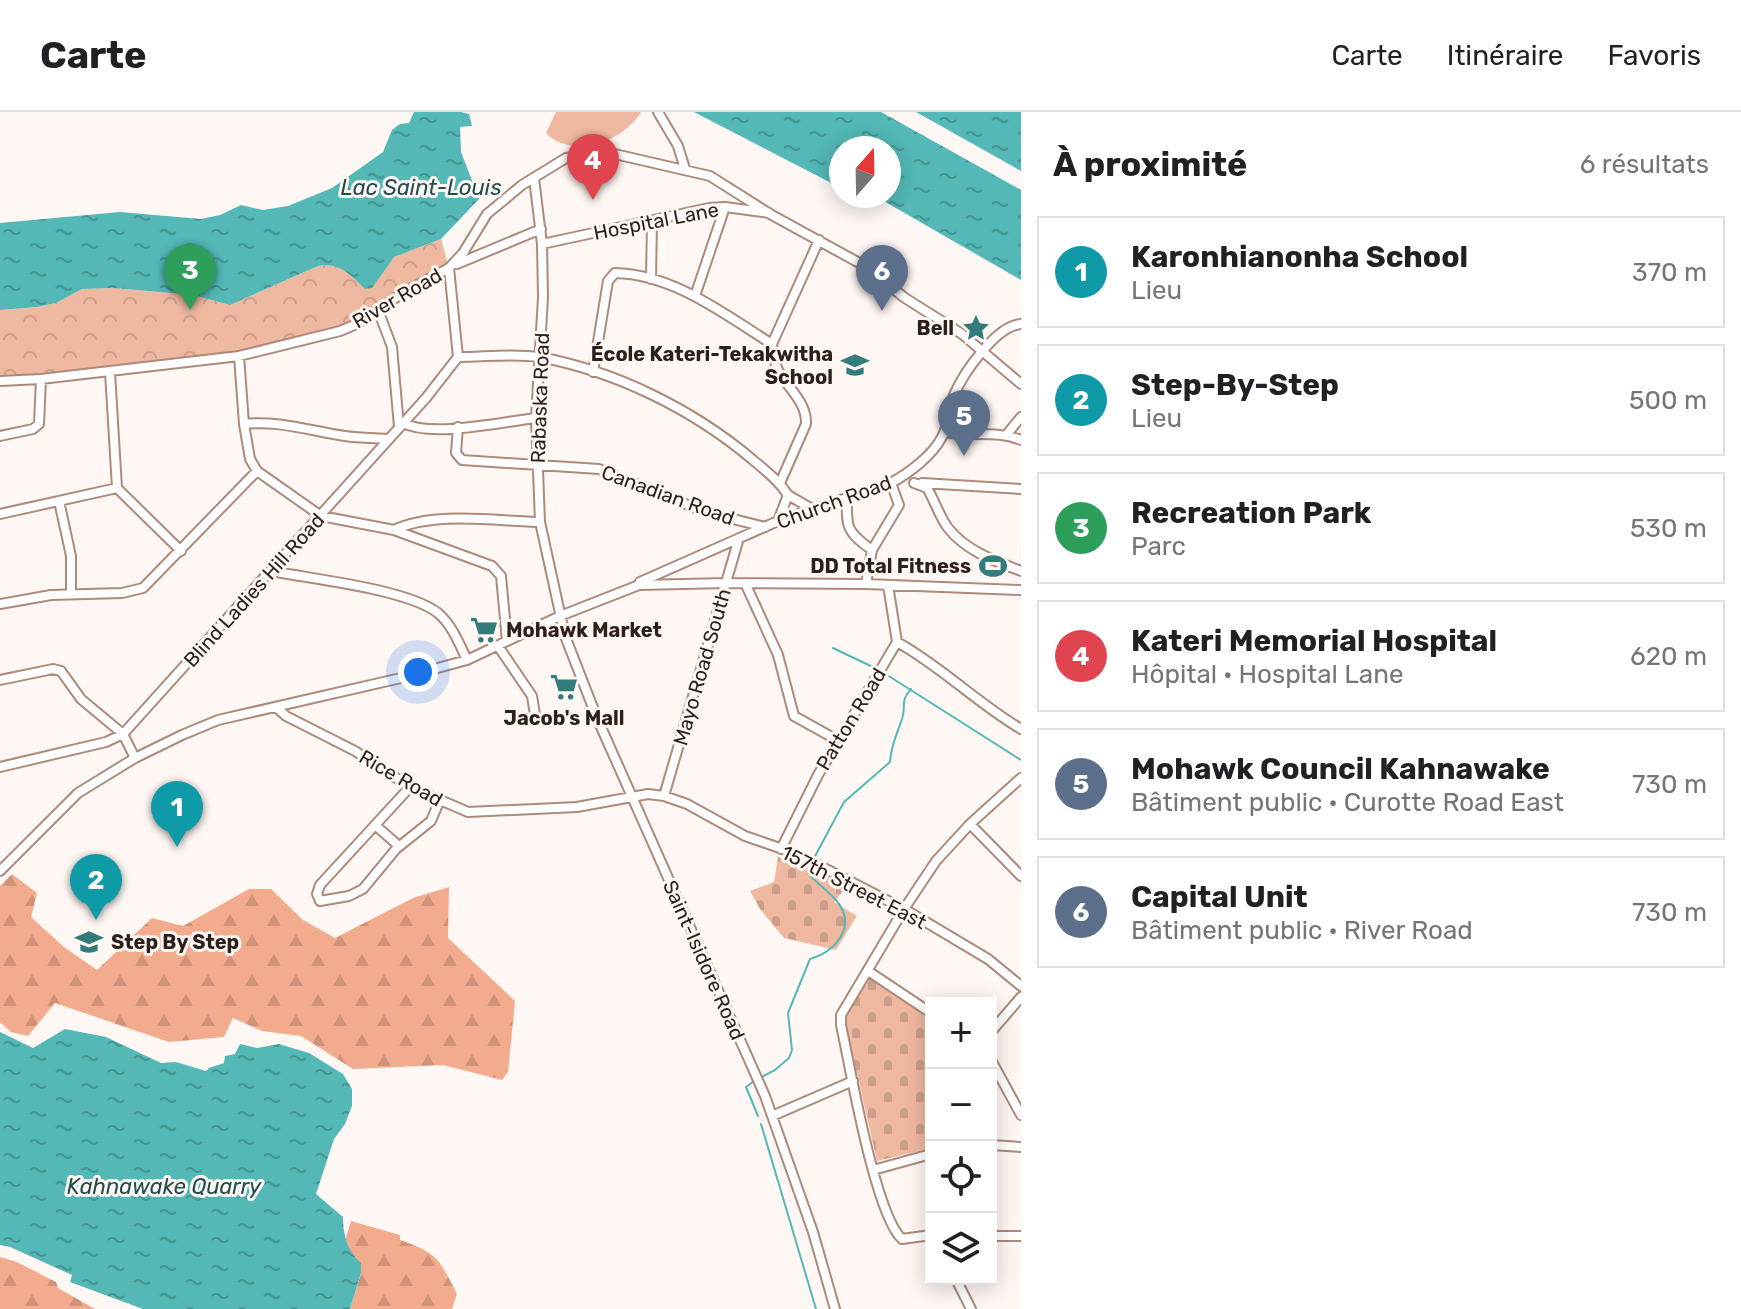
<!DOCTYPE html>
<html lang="fr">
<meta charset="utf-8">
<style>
body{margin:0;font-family:Rubik,sans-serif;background:#f2f2f2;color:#202124}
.controls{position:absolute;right:24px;bottom:24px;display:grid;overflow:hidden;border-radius:0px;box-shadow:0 4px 20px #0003}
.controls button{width:72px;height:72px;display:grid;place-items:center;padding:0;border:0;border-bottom:2px solid #e0e0e0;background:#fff;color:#202124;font:40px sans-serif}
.compass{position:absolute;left:829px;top:24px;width:72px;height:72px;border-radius:50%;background:#fff;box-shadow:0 4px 20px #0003;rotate:20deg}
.you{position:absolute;left:418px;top:560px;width:28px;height:28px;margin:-20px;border:6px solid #fff;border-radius:50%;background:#1a73e8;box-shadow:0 0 0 12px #1a73e833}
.badge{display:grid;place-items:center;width:52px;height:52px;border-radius:50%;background:#337c7c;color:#fff;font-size:26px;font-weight:700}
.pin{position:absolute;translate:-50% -66px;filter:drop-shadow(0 2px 4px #0008)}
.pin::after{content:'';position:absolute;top:42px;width:28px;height:24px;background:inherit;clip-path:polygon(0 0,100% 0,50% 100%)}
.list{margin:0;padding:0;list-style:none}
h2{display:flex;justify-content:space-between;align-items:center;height:104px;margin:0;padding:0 32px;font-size:34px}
h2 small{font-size:26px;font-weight:400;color:#757577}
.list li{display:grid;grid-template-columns:52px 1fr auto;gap:24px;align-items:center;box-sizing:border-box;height:112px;margin:0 16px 16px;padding:0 16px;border:2px solid #e0e0e0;border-radius:0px}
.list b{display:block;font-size:30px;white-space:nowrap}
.list p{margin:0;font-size:26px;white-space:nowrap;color:#757577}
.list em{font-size:26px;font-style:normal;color:#757577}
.icon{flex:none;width:44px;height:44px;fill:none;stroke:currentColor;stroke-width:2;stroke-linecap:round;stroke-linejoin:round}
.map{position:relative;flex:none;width:1021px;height:1197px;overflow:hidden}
header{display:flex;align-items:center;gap:48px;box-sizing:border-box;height:112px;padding:0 40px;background:#fff;border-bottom:2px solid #e0e0e0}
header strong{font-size:38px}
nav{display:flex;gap:44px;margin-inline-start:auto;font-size:28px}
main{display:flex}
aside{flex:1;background:#fff}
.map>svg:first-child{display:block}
.grass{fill:#efb8a1}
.forest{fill:url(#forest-firs)}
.cemetery{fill:url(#cemetery-stones)}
.park{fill:url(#park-crowns)}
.water{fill:url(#water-ripples)}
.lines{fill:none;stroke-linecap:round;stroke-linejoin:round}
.stream{stroke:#53b8b6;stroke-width:2}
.minor-casing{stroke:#ae8a7b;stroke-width:12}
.minor{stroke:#fff;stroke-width:8}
.labels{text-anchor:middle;stroke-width:6;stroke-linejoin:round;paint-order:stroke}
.street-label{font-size:20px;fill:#2d1f19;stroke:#fff7f3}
.poi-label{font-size:20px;font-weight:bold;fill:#2d1f19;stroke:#fff7f3;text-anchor:end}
.water-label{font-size:22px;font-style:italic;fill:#204d4d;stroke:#fff7f3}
</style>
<header>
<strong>Carte</strong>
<nav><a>Carte</a><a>Itinéraire</a><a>Favoris</a></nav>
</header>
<main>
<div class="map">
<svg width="1021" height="1197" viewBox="0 0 1021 1197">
<defs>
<pattern id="forest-firs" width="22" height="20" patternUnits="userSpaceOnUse" patternTransform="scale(2)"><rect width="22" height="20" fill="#f2ab8d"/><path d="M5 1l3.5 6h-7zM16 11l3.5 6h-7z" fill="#d09379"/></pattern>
<pattern id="cemetery-stones" width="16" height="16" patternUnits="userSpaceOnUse" patternTransform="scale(2)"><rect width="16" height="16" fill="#efb8a1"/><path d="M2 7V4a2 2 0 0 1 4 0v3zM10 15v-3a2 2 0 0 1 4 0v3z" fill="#cd9e8a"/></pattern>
<pattern id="park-crowns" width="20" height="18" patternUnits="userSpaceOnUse" patternTransform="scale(2)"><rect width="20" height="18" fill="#efb8a1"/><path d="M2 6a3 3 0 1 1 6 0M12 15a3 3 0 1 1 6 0" fill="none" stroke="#cd9e8a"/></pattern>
<pattern id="water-ripples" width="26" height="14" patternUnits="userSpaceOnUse" patternTransform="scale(2)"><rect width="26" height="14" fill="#53b8b6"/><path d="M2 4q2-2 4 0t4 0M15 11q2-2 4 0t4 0" fill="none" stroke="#459593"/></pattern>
</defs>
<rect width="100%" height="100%" fill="#fff7f3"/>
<path class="grass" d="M556,0h85c-18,31 -71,47 -95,21z"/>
<path class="forest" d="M12,762l25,19 -6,24 33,30 33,23 55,-52 31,8 66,-37h22l32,31 32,18 78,-40 36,-11 -1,51 67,63 -7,71 -6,8 -59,-15 -90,4 -52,-33 -39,-5 -29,-13 -9,19 -55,5 -114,-39 -27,33 -17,-4 -11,-10v-136z
M351,1109l49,14v5c38,13 39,19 57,54l-5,15h-102l11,-36 -16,-32z
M0,1145l17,5 39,20 2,6 37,21h-95z"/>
<path class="cemetery" d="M778,745l30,7 39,22 -13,16 23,14 -21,34 -52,-12 -24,-29 -10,-18 24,-9z
M871,864l60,45v32l-2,2 2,4v89l-54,13 -33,-144z"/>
<path class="park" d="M441,127l8,29 -90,55 -120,33 -239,25v-71l37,-3 19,-4 26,-14 32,-1 79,7 37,10 88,-39c22,-4 32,9 47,23l29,-32z"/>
<path class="water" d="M414,0h47l8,2 3,12 -12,1 1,25 18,47 -38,40 -47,18 -22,31 -7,1c-15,-14 -25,-27 -47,-23l-88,39 -37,-10 -79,-7 -32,1 -26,14 -19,4 -37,3v-87l120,-11 81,7 19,-4 21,-10 22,5 25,-4 44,-18 51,-36 9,-22 8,-6 9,-1z
M694,0h187l140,78v90l-146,-84h14v-48h-48v40z
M916,0h105v59z
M65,917l41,8 55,26 15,-1 30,9 3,-3 15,-5 1,-7 10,-2 5,-10 17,4 22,-4 30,9 34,21 9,15v17l-7,18 -11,15 -18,55 27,23c0,18 4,34 18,46v10l-11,36h-207l-73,-27 2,-7 -62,-28 -10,-2v-213l33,16z"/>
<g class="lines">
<path class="stream" d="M833,536l44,21
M884,561l137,87
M813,748l31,-58 46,-40c1,-17 7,-28 12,-43 5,-16 -3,-15 9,-30
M760,966l15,-8 14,-12 3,-8 -4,-37 22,-54c26,-8 48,-33 26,-59 -9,-10 -20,-17 -28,-27l2,-7
M754,969l-8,6 12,29
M761,1012l55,185"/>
<g class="minor-casing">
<path id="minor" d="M658,0l20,34 7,23
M534,66l8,66 1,53 -7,121 4,104 25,114 32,82 168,378 48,136 22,77
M542,132l167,-36 16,-1 44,6
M457,152l84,-35
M651,167l1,-58
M695,184l30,-89
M378,198l14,37 7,80
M772,232c1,9 2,18 6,26 10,19 29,32 28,54l-26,59
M772,232l47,-104
M239,244l5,68 6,35 7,12 64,45 73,14 98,36 9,10 6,65
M458,245c26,0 55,-4 81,0 77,14 155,53 214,103 13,11 26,21 35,35l-10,26
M593,260l15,-91 7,-8c58,1 109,41 157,71
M0,269l41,-2 198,-23 101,-25 19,-8 42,-29 48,-26 14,-15 24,-39 35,-29 44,-27 40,-6 104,24 60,38 93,51 42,33 57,36 59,50
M403,311c29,15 98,-1 133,-5
M244,312c35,-4 66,7 101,12 14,2 29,2 44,3
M458,315l-2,26 6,7 137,9 106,43 60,15
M945,320c26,5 52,-2 76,8
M1007,322l14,-17
M0,324l33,-7 6,-5 2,-45
M914,371l13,5c8,13 12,28 21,40 18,23 47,33 73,43
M922,371l99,6
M117,376l64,63
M788,383l24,14
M847,385c-1,31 0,35 25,53
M59,389l12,55v37
M0,402l117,-26 -7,-116
M394,418c40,-19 101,-9 146,-8
M271,459c41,8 136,18 167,42 14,12 21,30 29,47
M640,470l138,-61 113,-38c18,-10 41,-27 51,-46 7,-12 7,-29 12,-42 10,-23 42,-69 67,-71
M745,471l33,72 16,61 45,25
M866,472l6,-34 27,-45 -8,-22
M0,492l51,-9 71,-2 21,-5 114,-117
M897,530c45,25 80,61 124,87
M498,534l34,50 4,25
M0,568l53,-11 8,2 20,28 42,35 12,24
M276,595l10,9 69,35 55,36 58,25 109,-5 71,-13 16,2 23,8 58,32 52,18 107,55 84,50 33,27
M0,655l106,-25 17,-8 303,-336 32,-41 -9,-89
M410,675l-90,98 -3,9 3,7 29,-5 14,-7 33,-40 35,-28 8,-19
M664,684l75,-258
M970,712l51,52
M375,713l24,21
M781,737l37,-74 79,-133 -9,-57
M0,759l78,-78 57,-35 47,-23 36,-15 183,-42 66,-18 93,-44 79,-31 88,-2 139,1 155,6
M868,859l63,42
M991,920l30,-35
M991,948l30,55
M772,1004l81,-35
M991,1033l30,2
M873,1058l58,-16
M931,1123l-29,4c-27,-24 -52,-173 -61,-214v-10l63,-106 32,-48 34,-37 51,-46
M991,1124h30
M956,1167l15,30"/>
</g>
<use href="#minor" class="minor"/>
</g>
<defs>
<g id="sight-bare" transform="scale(2.16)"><path d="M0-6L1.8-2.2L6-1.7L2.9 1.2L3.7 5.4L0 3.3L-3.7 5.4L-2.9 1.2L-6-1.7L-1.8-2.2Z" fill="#337c7c" stroke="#fff7f3" stroke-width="2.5" paint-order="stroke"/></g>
<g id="school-bare" transform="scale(2.16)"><path d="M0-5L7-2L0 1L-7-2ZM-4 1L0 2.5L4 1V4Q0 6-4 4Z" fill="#337c7c" stroke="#fff7f3" stroke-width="2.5" paint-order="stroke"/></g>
<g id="stadium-bare" transform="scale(2.16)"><path d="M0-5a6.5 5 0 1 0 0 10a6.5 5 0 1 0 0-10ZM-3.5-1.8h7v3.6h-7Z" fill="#337c7c" stroke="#fff7f3" stroke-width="2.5" paint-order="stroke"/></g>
<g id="supermarket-bare" transform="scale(2.16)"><path d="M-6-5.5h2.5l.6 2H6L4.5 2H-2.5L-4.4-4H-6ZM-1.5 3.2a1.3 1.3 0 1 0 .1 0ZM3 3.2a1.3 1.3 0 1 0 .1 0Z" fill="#337c7c" stroke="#fff7f3" stroke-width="2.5" paint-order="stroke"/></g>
</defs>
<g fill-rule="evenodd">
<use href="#sight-bare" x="976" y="216"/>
<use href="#school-bare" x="855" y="253"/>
<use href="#stadium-bare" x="993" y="454"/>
<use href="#supermarket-bare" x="484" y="518"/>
<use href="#supermarket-bare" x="564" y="575"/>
<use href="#school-bare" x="89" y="830"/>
</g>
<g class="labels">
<g class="street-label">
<text transform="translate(656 109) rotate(-11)" y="7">Hospital Lane</text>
<text transform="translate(397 186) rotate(-30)" y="7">River Road</text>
<text transform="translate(540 286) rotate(-88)" y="7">Rabaska Road</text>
<text transform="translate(668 383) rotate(20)" y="7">Canadian Road</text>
<text transform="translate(834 390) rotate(-20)" y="7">Church Road</text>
<text transform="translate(254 478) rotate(-48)" y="7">Blind Ladies Hill Road</text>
<text transform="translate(702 555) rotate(-74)" y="7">Mayo Road South</text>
<text transform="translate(851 607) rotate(-59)" y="7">Patton Road</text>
<text transform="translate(401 666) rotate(30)" y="7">Rice Road</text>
<text transform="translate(854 775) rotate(27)" y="7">157th Street East</text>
<text transform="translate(704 848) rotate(66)" y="7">Saint-Isidore Road</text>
</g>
<g class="poi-label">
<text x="954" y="223">Bell</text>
<text x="833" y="249">École Kateri-Tekakwitha<tspan x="833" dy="23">School</tspan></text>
<text x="971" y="461">DD Total Fitness</text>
<text x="506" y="525" text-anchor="start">Mohawk Market</text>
<text x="564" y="613" text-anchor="middle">Jacob's Mall</text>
<text x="111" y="837" text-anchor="start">Step By Step</text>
</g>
<g class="water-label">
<text x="421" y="83">Lac Saint-Louis</text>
<text x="164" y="1082">Kahnawake Quarry</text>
</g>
</g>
</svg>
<div class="controls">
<button>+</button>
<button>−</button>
<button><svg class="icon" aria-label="locate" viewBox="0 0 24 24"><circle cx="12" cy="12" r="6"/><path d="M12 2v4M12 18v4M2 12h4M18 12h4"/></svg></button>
<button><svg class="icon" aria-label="layers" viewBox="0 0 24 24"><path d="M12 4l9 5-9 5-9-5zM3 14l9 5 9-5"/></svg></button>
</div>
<svg class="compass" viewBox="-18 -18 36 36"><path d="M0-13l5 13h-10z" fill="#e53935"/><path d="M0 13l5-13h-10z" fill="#757577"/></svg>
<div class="you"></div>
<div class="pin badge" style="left:177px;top:735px;background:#0f9aa8">1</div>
<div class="pin badge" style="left:96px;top:808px;background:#0f9aa8">2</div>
<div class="pin badge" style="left:190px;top:198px;background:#2e9e5b">3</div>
<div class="pin badge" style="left:593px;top:88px;background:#e0444e">4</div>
<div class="pin badge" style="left:964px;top:344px;background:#5c6f8a">5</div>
<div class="pin badge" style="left:882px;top:199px;background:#5c6f8a">6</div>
</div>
<aside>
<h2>À proximité<small>6 résultats</small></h2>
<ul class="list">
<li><span class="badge" style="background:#0f9aa8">1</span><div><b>Karonhianonha School</b><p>Lieu</p></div><em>370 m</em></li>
<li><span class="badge" style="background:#0f9aa8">2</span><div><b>Step-By-Step</b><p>Lieu</p></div><em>500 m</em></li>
<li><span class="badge" style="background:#2e9e5b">3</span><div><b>Recreation Park</b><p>Parc</p></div><em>530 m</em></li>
<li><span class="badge" style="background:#e0444e">4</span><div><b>Kateri Memorial Hospital</b><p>Hôpital · Hospital Lane</p></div><em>620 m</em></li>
<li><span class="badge" style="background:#5c6f8a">5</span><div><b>Mohawk Council Kahnawake</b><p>Bâtiment public · Curotte Road East</p></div><em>730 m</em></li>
<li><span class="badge" style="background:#5c6f8a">6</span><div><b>Capital Unit</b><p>Bâtiment public · River Road</p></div><em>730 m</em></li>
</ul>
</aside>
</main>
